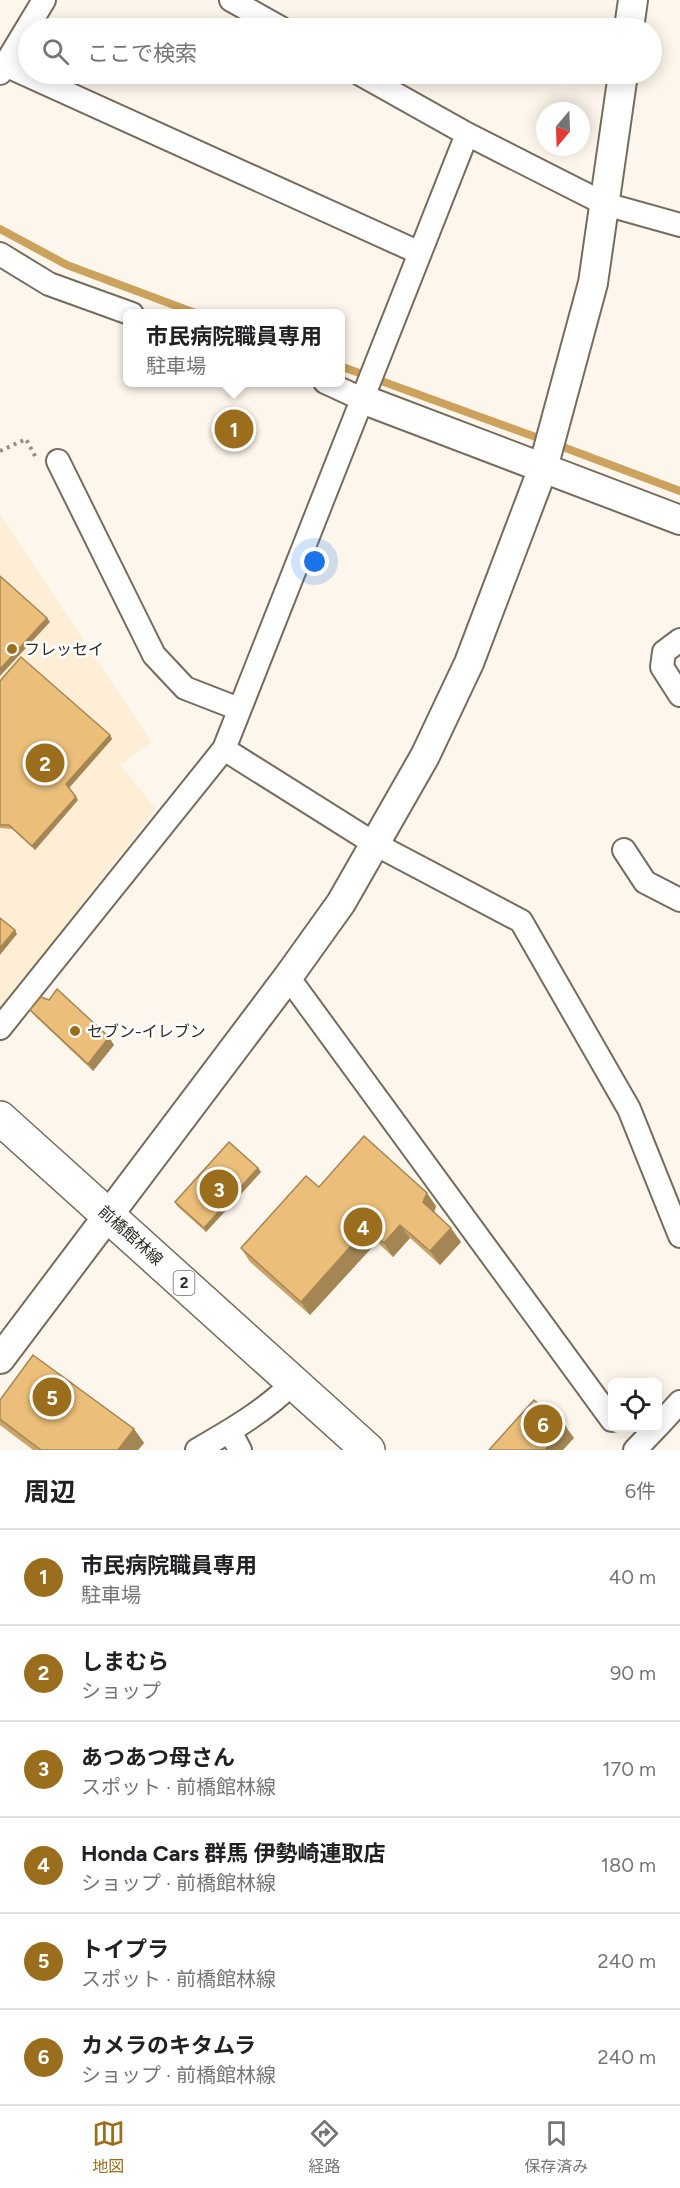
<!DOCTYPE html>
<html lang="ja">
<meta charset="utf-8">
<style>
body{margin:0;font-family:Figtree,"Noto Sans JP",sans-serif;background:#f6f6f6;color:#202124}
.controls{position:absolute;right:18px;bottom:18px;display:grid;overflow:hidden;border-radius:9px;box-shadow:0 3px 15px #0003}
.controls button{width:54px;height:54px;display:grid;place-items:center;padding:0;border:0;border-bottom:2px solid #e0e0e0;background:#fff;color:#202124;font:30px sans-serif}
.compass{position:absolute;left:536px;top:102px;width:54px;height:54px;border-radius:50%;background:#fff;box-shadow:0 3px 15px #0003;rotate:199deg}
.you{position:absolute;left:315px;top:562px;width:21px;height:21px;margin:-15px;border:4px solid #fff;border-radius:50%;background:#1a73e8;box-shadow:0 0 0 9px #1a73e833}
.badge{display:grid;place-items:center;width:39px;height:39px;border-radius:50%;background:#9a6e1d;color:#fff;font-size:20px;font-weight:700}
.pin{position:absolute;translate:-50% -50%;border:3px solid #fff;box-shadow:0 2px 6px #0006}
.popup{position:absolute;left:123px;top:309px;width:222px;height:78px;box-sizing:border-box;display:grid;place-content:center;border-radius:9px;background:#fff;filter:drop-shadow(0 2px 4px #0005);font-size:20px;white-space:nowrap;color:#757577}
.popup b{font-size:22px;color:#202124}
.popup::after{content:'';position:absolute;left:50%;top:100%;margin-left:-12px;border:12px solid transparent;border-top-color:#fff}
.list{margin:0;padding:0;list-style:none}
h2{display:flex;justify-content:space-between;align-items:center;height:78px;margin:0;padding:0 24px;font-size:26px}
h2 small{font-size:20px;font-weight:400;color:#757577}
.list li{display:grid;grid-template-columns:39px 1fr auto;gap:18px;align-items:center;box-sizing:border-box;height:96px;padding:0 24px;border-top:2px solid #e0e0e0}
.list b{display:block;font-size:22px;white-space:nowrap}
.list p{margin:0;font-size:20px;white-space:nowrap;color:#757577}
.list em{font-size:20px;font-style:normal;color:#757577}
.icon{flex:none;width:33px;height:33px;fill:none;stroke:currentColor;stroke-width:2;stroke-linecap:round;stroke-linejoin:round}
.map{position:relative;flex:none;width:680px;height:1450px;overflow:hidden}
.search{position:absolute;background:#fff;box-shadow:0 3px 15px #0003;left:18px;right:18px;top:18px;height:66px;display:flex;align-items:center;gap:15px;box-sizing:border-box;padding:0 21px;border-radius:33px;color:#757577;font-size:22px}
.sheet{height:654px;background:#fff}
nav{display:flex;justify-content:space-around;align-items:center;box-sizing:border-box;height:84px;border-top:2px solid #e0e0e0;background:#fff;font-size:16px;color:#757577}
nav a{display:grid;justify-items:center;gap:3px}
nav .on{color:#9a6e1d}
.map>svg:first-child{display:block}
.built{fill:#feeed6}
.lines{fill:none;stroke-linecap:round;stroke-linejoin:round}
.stream{stroke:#cca25d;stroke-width:8}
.minor-casing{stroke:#766c5d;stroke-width:26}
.tertiary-casing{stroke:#766c5d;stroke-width:32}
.primary-casing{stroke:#766c5d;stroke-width:36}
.path{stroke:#958f87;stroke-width:4;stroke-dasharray:3 4.5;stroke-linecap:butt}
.minor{stroke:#fff;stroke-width:22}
.tertiary{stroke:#fff;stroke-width:28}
.primary{stroke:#fff;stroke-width:33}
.wall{fill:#caa469}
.shaded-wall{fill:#a48655}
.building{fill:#ebbf7a;stroke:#a48655;stroke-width:1.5}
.poi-dot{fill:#9a6e1d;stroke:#fff;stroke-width:2}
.labels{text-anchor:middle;stroke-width:5;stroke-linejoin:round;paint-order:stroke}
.shield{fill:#fff;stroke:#6d6a66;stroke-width:1.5}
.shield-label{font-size:15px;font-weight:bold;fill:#2f2a24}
.poi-label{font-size:16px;fill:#2f2a24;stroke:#fff;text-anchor:start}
.street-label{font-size:16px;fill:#2f2a24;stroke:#fff}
</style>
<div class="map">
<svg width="680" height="1450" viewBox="0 0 680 1450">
<rect width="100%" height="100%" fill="#fdf6ec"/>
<path class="built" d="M0,515l151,227 -31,23 36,44 -156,200z"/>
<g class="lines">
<path class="stream" d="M0,229l67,36 131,49
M340,366l204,74
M555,444l125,47"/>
<g class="minor-casing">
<path id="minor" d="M231,0l50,28
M5,65l415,188
M0,73l44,-73
M360,74l107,60 138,70 75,21
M0,254l49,30 83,30
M325,382l37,17
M58,461l96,194 31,33 54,21
M680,640l-16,12 -2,15 18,28
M224,749l151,95 146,77 108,188 51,127
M624,850l21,32 35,18
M288,977l324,443
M0,1028l224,-279 243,-615
M658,1426l22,-24
M230,1431l10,19
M197,1450c35,-20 69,-40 97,-68
M635,1450l21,-22"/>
</g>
<g class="tertiary-casing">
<path id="tertiary" d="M629,28l4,-28
M362,399l318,121
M0,1359l288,-382 53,-74 84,-147 44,-93 74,-195 50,-185 30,-209"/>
</g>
<g class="primary-casing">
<path id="primary" d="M0,1118l368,332"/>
</g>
<path class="path" d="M0,451l26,-12 10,19"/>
<use href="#minor" class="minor"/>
<use href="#tertiary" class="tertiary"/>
<use href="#primary" class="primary"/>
</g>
<path class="wall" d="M0,681l110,54 2,4 -43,49 9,12 -43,50 -23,-21 -12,-1z
M30,1010l84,35 -21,26 -57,-54z
M258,1168l3,4 -55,60 -29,-26 -2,-4z
M319,1187l117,19 -2,6 27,30 -21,23 -30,-27 -17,19 -16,-15 -67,73 -60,-53 -9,-14z
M0,1400l134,29 10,14 -6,7h-105l-33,-25z"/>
<path class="shaded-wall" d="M47,618l3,4 -50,54v-7z
M110,735l2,4 -43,49 -3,-4z
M76,797l2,3 -43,50 -3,-4z
M15,930l2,4 -17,21v-7z
M109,1037l5,8 -21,26 -5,-7z
M258,1168l3,4 -55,60 -2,-4z
M427,1193l9,13 -3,10 -10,-14z
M400,1225l10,13 -17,19 -9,-14z
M367,1228l10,14 -67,73 -9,-13z
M451,1228l10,14 -21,23 -10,-14z
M566,1427l8,11 -11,12h-18z
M134,1429l10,14 -6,7h-20z"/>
<path class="building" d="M0,576l47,42 -47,51z
M21,657l89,78 -44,49 10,13 -44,49 -23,-21h-9v-144z
M0,918l15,12 -15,18z
M57,989l52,48 -21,27 -58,-54 11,-13 8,3z
M364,1136l63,57 -4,9 28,26 -21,23 -30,-26 -16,18 -17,-15 -66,74 -60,-54 65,-72 13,11z
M229,1142l29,26 -54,60 -29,-26z
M33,1355l101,74 -16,21h-77l-41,-31v-19z
M534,1400l32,27 -21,23h-56z"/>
<g class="poi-dot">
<circle cx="12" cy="649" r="6"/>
<circle cx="75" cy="1031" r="6"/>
</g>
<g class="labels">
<rect class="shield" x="173.5" y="1271" width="21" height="24" rx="4.5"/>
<g class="shield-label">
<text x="184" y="1288">2</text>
</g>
<g class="poi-label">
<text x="24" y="655">フレッセイ</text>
<text x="87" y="1037">セブン-イレブン</text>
</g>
<g class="street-label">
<text transform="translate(131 1235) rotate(42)" y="6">前橋館林線</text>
</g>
</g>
</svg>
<div class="controls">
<button><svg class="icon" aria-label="locate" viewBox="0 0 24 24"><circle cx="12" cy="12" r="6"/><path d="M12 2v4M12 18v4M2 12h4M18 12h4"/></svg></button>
</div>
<svg class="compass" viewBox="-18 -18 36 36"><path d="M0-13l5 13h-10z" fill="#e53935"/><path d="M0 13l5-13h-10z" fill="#757577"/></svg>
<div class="you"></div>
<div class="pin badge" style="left:234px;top:429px">1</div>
<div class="popup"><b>市民病院職員専用</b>駐車場</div>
<div class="pin badge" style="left:45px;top:763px">2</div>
<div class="pin badge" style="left:219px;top:1189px">3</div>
<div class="pin badge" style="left:363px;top:1227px">4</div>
<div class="pin badge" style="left:52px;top:1397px">5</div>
<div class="pin badge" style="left:543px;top:1424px">6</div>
<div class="search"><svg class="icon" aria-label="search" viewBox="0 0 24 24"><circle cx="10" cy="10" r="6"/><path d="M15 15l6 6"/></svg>ここで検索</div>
</div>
<section class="sheet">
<h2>周辺<small>6件</small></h2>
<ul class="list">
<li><span class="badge">1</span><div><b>市民病院職員専用</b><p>駐車場</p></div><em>40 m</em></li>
<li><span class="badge">2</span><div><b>しまむら</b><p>ショップ</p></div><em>90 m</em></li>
<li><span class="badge">3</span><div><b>あつあつ母さん</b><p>スポット · 前橋館林線</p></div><em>170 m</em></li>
<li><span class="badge">4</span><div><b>Honda Cars 群馬 伊勢崎連取店</b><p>ショップ · 前橋館林線</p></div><em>180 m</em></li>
<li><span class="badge">5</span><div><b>トイプラ</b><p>スポット · 前橋館林線</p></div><em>240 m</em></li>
<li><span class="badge">6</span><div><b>カメラのキタムラ</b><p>ショップ · 前橋館林線</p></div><em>240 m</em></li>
</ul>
</section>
<nav>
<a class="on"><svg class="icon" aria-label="map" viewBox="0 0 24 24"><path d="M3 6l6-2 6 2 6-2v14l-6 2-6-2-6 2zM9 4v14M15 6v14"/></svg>地図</a>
<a><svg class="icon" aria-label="directions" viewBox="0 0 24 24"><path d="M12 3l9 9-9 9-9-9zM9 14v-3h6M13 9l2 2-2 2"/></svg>経路</a>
<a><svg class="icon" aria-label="saved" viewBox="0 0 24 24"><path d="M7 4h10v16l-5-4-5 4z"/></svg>保存済み</a>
</nav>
